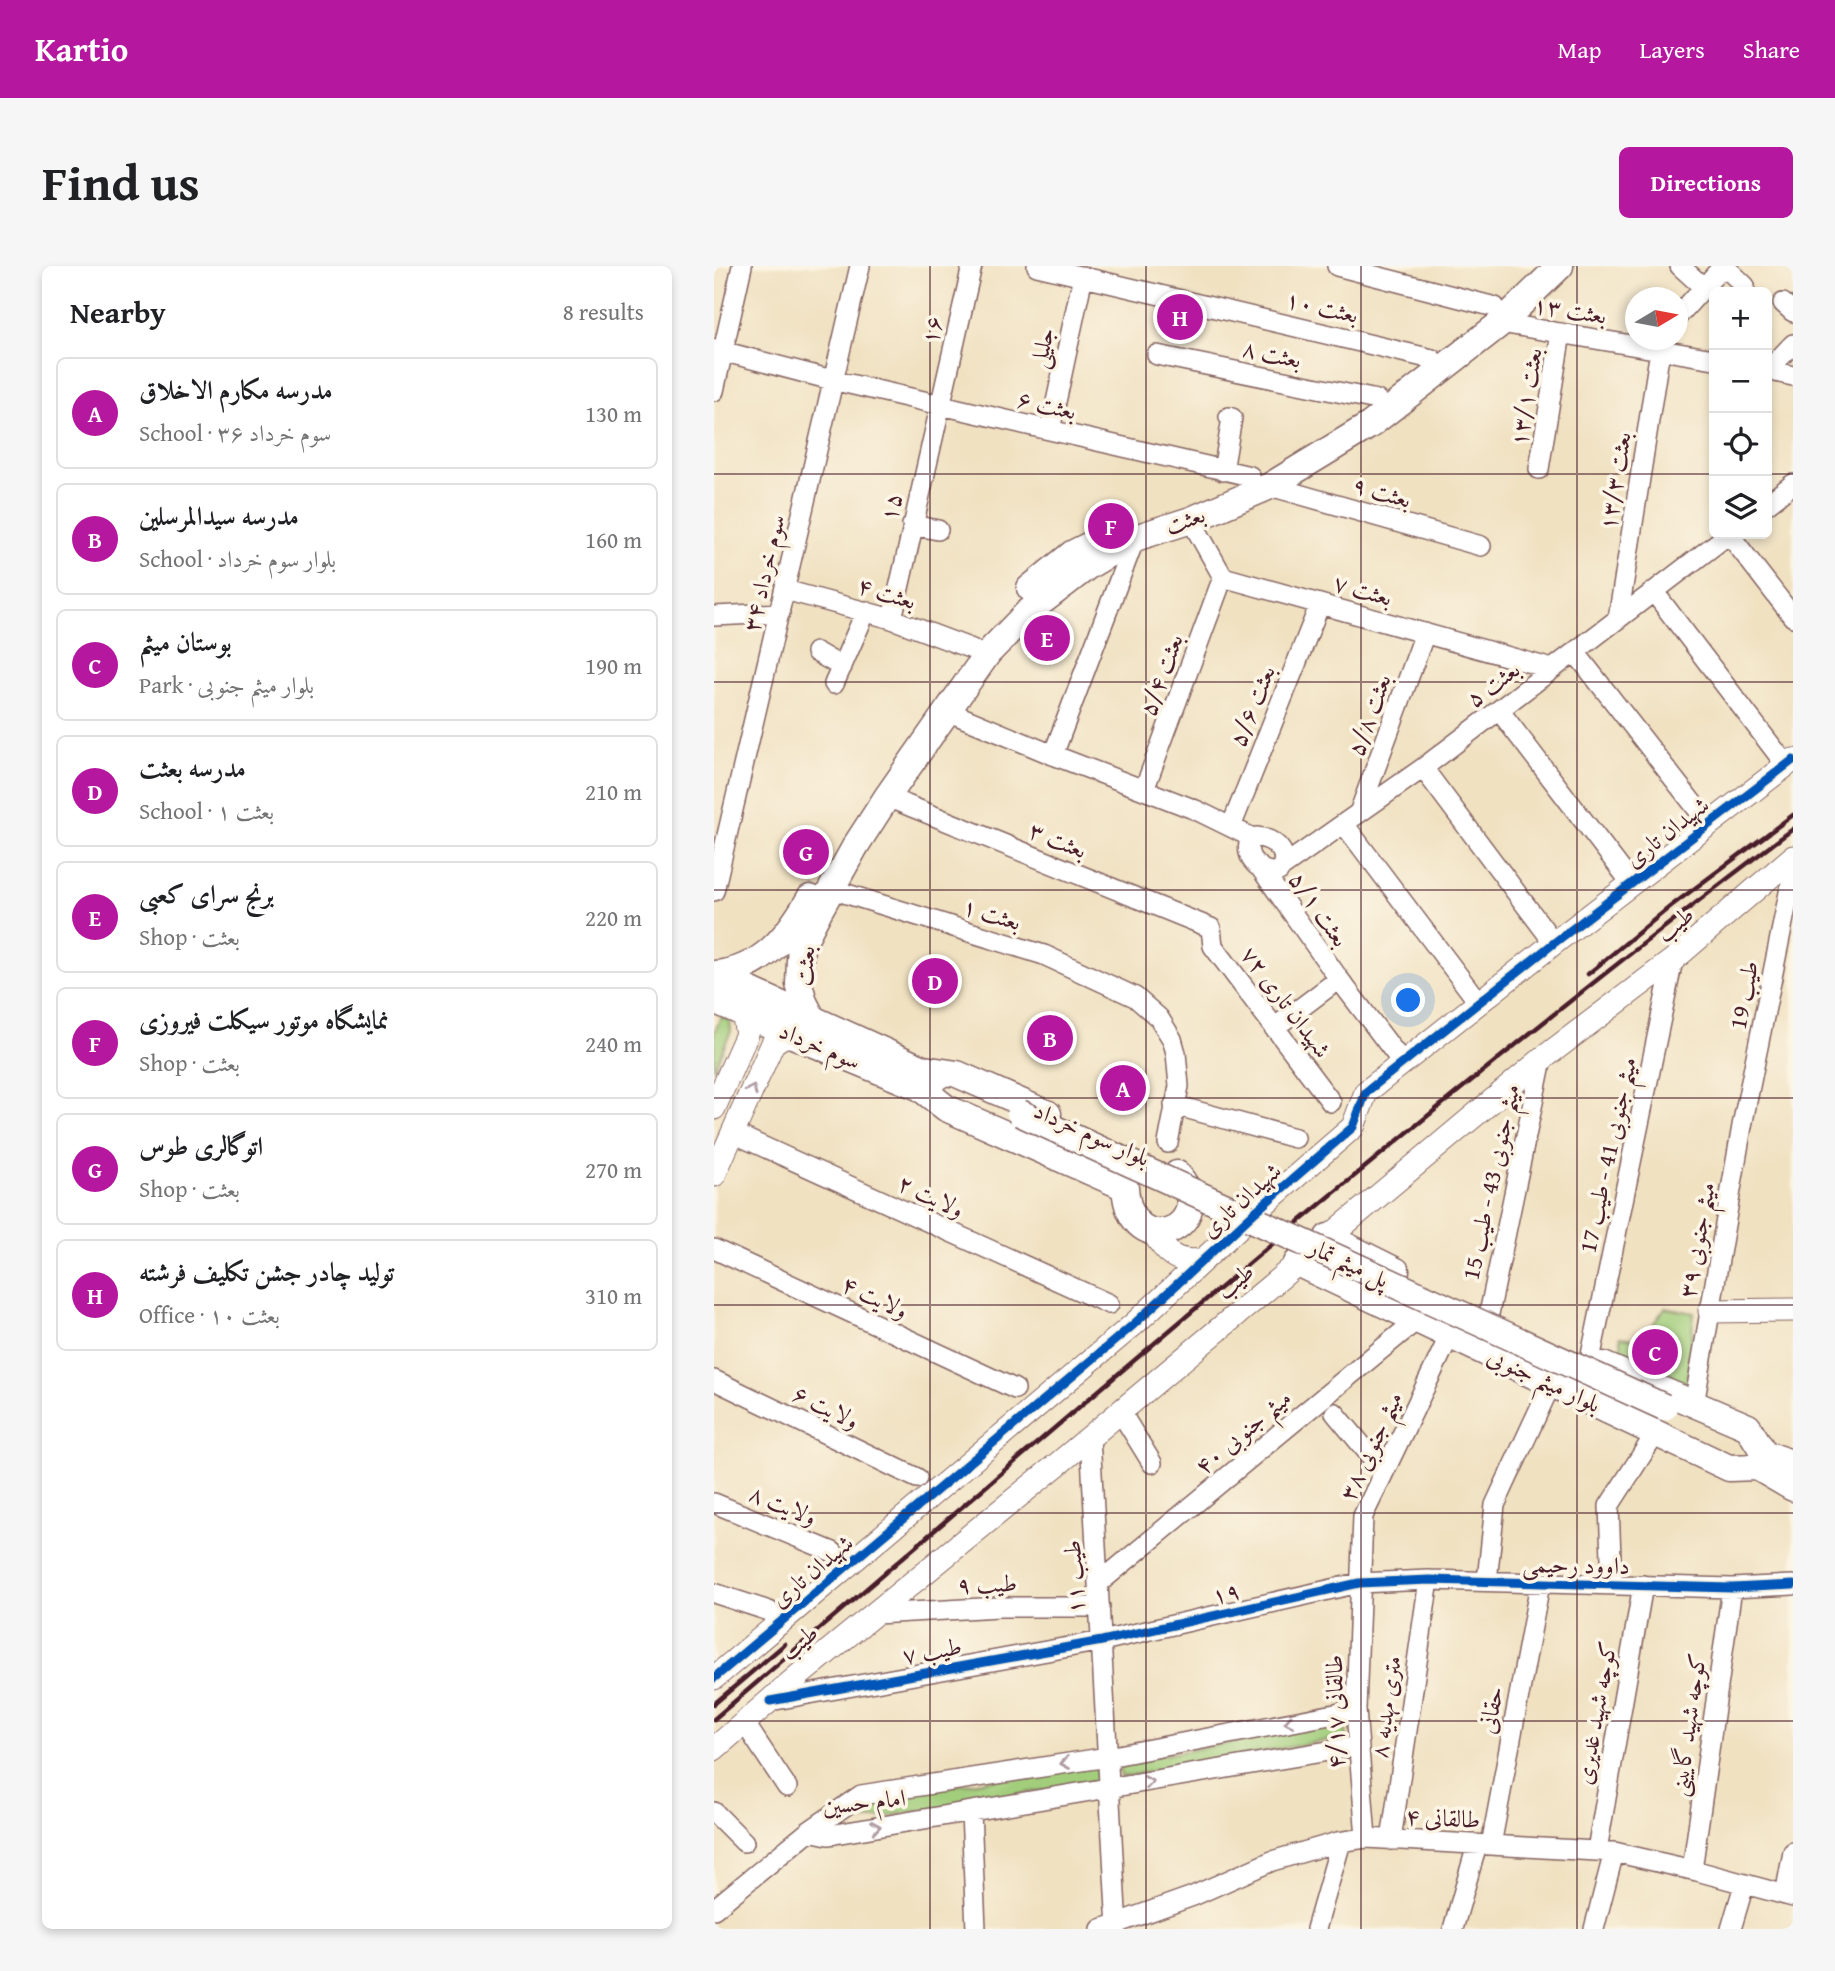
<!DOCTYPE html>
<meta charset="utf-8">
<style>
body{margin:0;font-family:"Gentium Book Plus",Amiri,serif;background:#f6f6f6;color:#202124}
.controls{position:absolute;right:21px;top:21px;display:grid;overflow:hidden;border-radius:10px;box-shadow:0 4px 10px #0003}
.controls button{width:63px;height:63px;display:grid;place-items:center;padding:0;border:0;border-bottom:2px solid #e0e0e0;background:#fff;color:#202124;font:35px sans-serif}
.compass{position:absolute;left:911px;top:21px;width:63px;height:63px;border-radius:50%;background:#fff;box-shadow:0 4px 10px #0003;rotate:80deg}
.you{position:absolute;left:695px;top:735px;width:24px;height:24px;margin:-18px;border:5px solid #fff;border-radius:50%;background:#1a73e8;box-shadow:0 0 0 10px #1a73e833}
.badge{display:grid;place-items:center;width:46px;height:46px;border-radius:50%;background:#b5179e;color:#fff;font-size:23px;font-weight:700}
.pin{position:absolute;translate:-50% -50%;border:4px solid #fff;box-shadow:0 2px 7px #0006}
.list{margin:0;padding:0;list-style:none}
h2{display:flex;justify-content:space-between;align-items:center;height:91px;margin:0;padding:0 28px;font-size:30px}
h2 small{font-size:23px;font-weight:400;color:#757577}
.list li{display:grid;grid-template-columns:46px 1fr auto;gap:21px;align-items:center;box-sizing:border-box;height:112px;margin:0 14px 14px;padding:0 14px;border:2px solid #e0e0e0;border-radius:10px}
.list b{display:block;font-size:26px;white-space:nowrap}
.list p{margin:0;font-size:23px;white-space:nowrap;color:#757577}
.list em{font-size:23px;font-style:normal;color:#757577}
.icon{flex:none;width:38px;height:38px;fill:none;stroke:currentColor;stroke-width:2;stroke-linecap:round;stroke-linejoin:round}
.map{position:relative;flex:none;width:1079px;height:1663px;overflow:hidden;border-radius:10px}
header{display:flex;align-items:center;gap:42px;box-sizing:border-box;height:98px;padding:0 35px;background:#b5179e;color:#fff}
header strong{font-size:33px}
nav{display:flex;gap:38px;margin-inline-start:auto;font-size:24px}
.intro{display:flex;align-items:center;justify-content:space-between;box-sizing:border-box;height:168px;padding:0 42px}
h1{margin:0;font-size:49px}
.button{padding:18px 32px;border-radius:10px;background:#b5179e;color:#fff;font-size:24px;font-weight:700}
main{display:flex;gap:42px;padding:0 42px}
aside{flex:1;background:#fff;border-radius:10px;box-shadow:0 4px 10px #0003}
.map>svg:first-child{display:block}
.green{fill:#a2ce7b;stroke:#767653;stroke-width:2}
.lines{fill:none;stroke-linecap:round;stroke-linejoin:round}
.minor-casing{stroke:#846360;stroke-width:22}
.tertiary-casing{stroke:#846360;stroke-width:25}
.secondary-casing{stroke:#846360;stroke-width:29}
.minor{stroke:#fff;stroke-width:19}
.tertiary{stroke:#fff;stroke-width:23}
.secondary{stroke:#fff;stroke-width:26}
.rail{stroke:#4a1f2b;stroke-width:4.5}
.secondary-bridge-casing{stroke:#846360;stroke-width:29;stroke-linecap:butt}
.secondary-bridge{stroke:#fff;stroke-width:26}
.cycleway-casing{stroke:#fcf5e5;stroke-width:13}
.cycleway{stroke:#0057b8;stroke-width:9}
.oneway{stroke:#ae9aa0}
.grid{fill:none;stroke:#4a1f2b;stroke-width:2;stroke-opacity:0.55}
.labels{text-anchor:middle;stroke-width:7;stroke-linejoin:round;paint-order:stroke}
.street-label{font-size:24px;fill:#4a1f2b;stroke:#fcf5e5}
</style>
<header>
<strong>Kartio</strong>
<nav><a>Map</a><a>Layers</a><a>Share</a></nav>
</header>
<div class="intro"><h1>Find us</h1><a class="button">Directions</a></div>
<main>
<aside>
<h2>Nearby<small>8 results</small></h2>
<ul class="list">
<li><span class="badge">A</span><div><b>مدرسه مکارم الاخلاق</b><p>School · سوم خرداد ۳۶</p></div><em>130 m</em></li>
<li><span class="badge">B</span><div><b>مدرسه سیدالمرسلین</b><p>School · بلوار سوم خرداد</p></div><em>160 m</em></li>
<li><span class="badge">C</span><div><b>بوستان میثم</b><p>Park · بلوار میثم جنوبی</p></div><em>190 m</em></li>
<li><span class="badge">D</span><div><b>مدرسه بعثت</b><p>School · بعثت ۱</p></div><em>210 m</em></li>
<li><span class="badge">E</span><div><b>برنج سرای کعبی</b><p>Shop · بعثت</p></div><em>220 m</em></li>
<li><span class="badge">F</span><div><b>نمایشگاه موتور سیکلت فیروزی</b><p>Shop · بعثت</p></div><em>240 m</em></li>
<li><span class="badge">G</span><div><b>اتوگالری طوس</b><p>Shop · بعثت</p></div><em>270 m</em></li>
<li><span class="badge">H</span><div><b>تولید چادر جشن تکلیف فرشته</b><p>Office · بعثت ۱۰</p></div><em>310 m</em></li>
</ul>
</aside>
<div class="map">
<svg width="1079" height="1663" viewBox="0 0 1079 1663">
<rect width="100%" height="100%" fill="#fcf5e5"/>
<filter id="ink" filterUnits="userSpaceOnUse"><feTurbulence type="fractalNoise" baseFrequency=".0143" numOctaves="2"/><feDisplacementMap in="SourceGraphic" scale="14" xChannelSelector="R" yChannelSelector="G"/><feConvolveMatrix kernelMatrix="1 2 1 2 8 2 1 2 1" color-interpolation-filters="sRGB"/></filter>
<filter id="wash" filterUnits="userSpaceOnUse"><feTurbulence type="fractalNoise" baseFrequency=".00686" numOctaves="4" result="noise"/><feDisplacementMap in="SourceGraphic" scale="28" xChannelSelector="R" yChannelSelector="G"/><feGaussianBlur stdDeviation="1.57" result="paint"/><feColorMatrix in="noise" values="0 0 0 0 0 0 0 0 0 0 0 0 0 0 0 0 0 1.4 0 .05"/><feComposite in="paint" operator="in"/></filter>
<g filter="url(#wash)">
<rect width="100%" height="100%" fill="#f0e1c1"/>
<path class="green" d="M7,751l9,4 1,10 -17,38v-36z
M951,1042l29,5 -8,80 -74,-29 3,-12 8,-1 -3,-14 21,3z
M630,1456l3,15 -226,40 -2,-14z
M381,1497l3,18 -262,44 29,-25z"/>
</g>
<g filter="url(#ink)">
<g class="lines">
<g class="minor-casing">
<path id="minor" d="M323,0l395,93
M623,0l158,41
M966,0l23,21
M1010,0l21,20
M1069,37l10,9
M964,50l45,-50
M787,57l213,36
M0,83l118,31 418,96
M443,89l220,45
M1053,104l26,6
M1054,104l25,-26
M0,125l28,-125
M336,164l33,-154
M825,203l22,-136
M509,205l9,-53 -3,-1
M556,220l211,60
M1053,238l26,-20
M477,254l32,57 329,92
M198,259l26,5
M1015,268l64,83
M71,324l107,29 80,30
M940,326l132,173
M0,350l66,-3
M178,353l80,-353
M904,353l42,-269
M102,386l26,15
M861,386l134,172
M120,418l32,-73
M785,444l133,174
M233,445l106,44 143,55 57,28
M339,489l82,-217
M709,502l131,175
M430,524l79,-213
M173,531l324,131 2,18 118,156
M645,547l66,-180
M630,558l135,179
M517,561l89,-223
M543,571c16,1 36,17 22,34 -18,5 -36,-14 -29,-31z
M545,600l80,113 63,83
M568,601l141,-99 306,-234
M117,623l213,66 91,42 24,21 13,21 4,14 3,33 -11,57
M0,625l146,-625
M560,762l65,-49
M460,839l121,33
M19,867l376,171
M0,983l301,140
M775,1048l53,-255
M876,1094l83,-400
M0,1114l203,98
M980,1139l48,-279 51,-253
M406,1145l32,52
M621,1147l49,59
M376,1171l27,492
M0,1237l119,49
M773,1315l8,-76 56,-121
M385,1317l319,-264
M898,1318l-3,-78 47,-73
M0,1327l55,18
M162,1348l123,-7h101
M56,1435l332,-60 257,-58 70,-3 303,8 61,-3
M30,1456l43,65
M0,1546l30,30
M257,1546l5,117
M95,1565l19,4 7,-1 523,-88
M652,1572l-10,-128 7,-194 87,-181
M677,1574l38,-260
M777,1579l49,-261
M883,1584l46,-265
M978,1604l40,-282
M1071,1629l8,-43
M0,1643l95,-78 52,-36 247,-38 248,-47
M387,1663l92,-33 79,-35 66,-19 28,-4 248,14 83,19 96,26
M602,1663l25,-87
M739,1663l24,-84
M880,1663l20,-77
M1017,1663l13,-44"/>
</g>
<g class="tertiary-casing">
<path id="tertiary" d="M0,842l33,-74 -4,-21
M0,909l59,-132 9,-6 11,-2
M438,965c15,22 22,33 51,29
M996,1045l83,-1
M0,1412l419,-353 123,-114 97,-84 13,-35 188,-149 239,-183
M0,1483l83,-72 262,-214 483,-404 131,-99 120,-103"/>
</g>
<g class="secondary-casing">
<path id="secondary" d="M316,322l42,-34 36,-18
M0,708l224,102
M1,708c47,-4 72,-37 95,-76
M0,734l79,35 138,57
M99,754l-9,-18 -5,-18 1,-24 1,-14 17,-33 38,-68 31,-48 101,-144 39,-40 61,-47 47,-28 56,-18 79,-34 100,-61 131,-102 59,-57
M210,803l33,5 91,40
M204,820l28,22 179,79c5,81 98,38 52,-13
M614,971l68,34
M583,997l432,205 28,-1 36,21
M889,1099l145,62 16,26 29,11"/>
</g>
<use href="#minor" class="minor"/>
<use href="#tertiary" class="tertiary"/>
<use href="#secondary" class="secondary"/>
<path class="rail" d="M874,708l83,-68 122,-91
M0,1438l71,-60
M0,1453c355,-303 706,-610 1079,-890"/>
<g class="secondary-bridge-casing">
<path id="secondary-bridge" d="M306,847l644,294"/>
</g>
<use href="#secondary-bridge" class="secondary-bridge"/>
<g class="cycleway-casing">
<path id="cycleway" d="M0,1412l419,-353 123,-114 97,-84 13,-35 188,-149 239,-183
M56,1435l332,-60 257,-58 70,-3 303,8 61,-3"/>
</g>
<use href="#cycleway" class="cycleway"/>
</g>
<defs><path id="oneway-chevron" d="M-2-3.5L2.5 0L-2 3.5" fill="none" stroke-width="1.6" stroke-linecap="round" stroke-linejoin="round" transform="scale(1.75)"/></defs>
<g class="oneway">
<use href="#oneway-chevron" transform="translate(38 824) rotate(-66)"/>
<use href="#oneway-chevron" transform="translate(575 1456) rotate(169)"/>
<use href="#oneway-chevron" transform="translate(351 1497) rotate(171)"/>
<use href="#oneway-chevron" transform="translate(435 1516) rotate(-10)"/>
<use href="#oneway-chevron" transform="translate(162 1561) rotate(-9)"/>
</g>
</g>
<path class="grid" d="M216,0v1663M432,0v1663M647,0v1663M863,0v1663M0,208h1000M1053,208h26M0,416h1079M0,624h1079M0,832h1079M0,1039h1079M0,1247h1079M0,1455h1079"/>
<g class="labels">
<g class="street-label">
<text transform="translate(608 41) rotate(13)" y="8">بعثت ۱۰</text>
<text transform="translate(856 44) rotate(9)" y="8">بعثت ۱۳</text>
<text transform="translate(218 64) rotate(-77)" y="8">۱۶</text>
<text transform="translate(328 82) rotate(-78)" y="8">جلیلی</text>
<text transform="translate(558 88) rotate(12)" y="8">بعثت ۸</text>
<text transform="translate(812 131) rotate(-81)" y="8">بعثت ۱۳/۱</text>
<text transform="translate(333 139) rotate(13)" y="8">بعثت ۶</text>
<text transform="translate(901 215) rotate(-81)" y="8">بعثت ۱۳/۳</text>
<text transform="translate(668 226) rotate(16)" y="8">بعثت ۹</text>
<text transform="translate(177 241) rotate(-77)" y="8">۱۵</text>
<text transform="translate(471 254) rotate(-20)" y="8">بعثت</text>
<text transform="translate(50 307) rotate(-77)" y="8">سوم خرداد ۳۴</text>
<text transform="translate(649 324) rotate(16)" y="8">بعثت ۷</text>
<text transform="translate(173 327) rotate(17)" y="8">بعثت ۴</text>
<text transform="translate(447 409) rotate(-70)" y="8">بعثت ۵/۴</text>
<text transform="translate(779 418) rotate(-37)" y="8">بعثت ۵</text>
<text transform="translate(538 440) rotate(-68)" y="8">بعثت ۵/۶</text>
<text transform="translate(655 449) rotate(-70)" y="8">بعثت ۵/۸</text>
<text transform="translate(953 566) rotate(-38)" y="8">شهیدان تاری</text>
<text transform="translate(344 574) rotate(22)" y="8">بعثت ۳</text>
<text transform="translate(605 643) rotate(55)" y="8">بعثت ۵/۱</text>
<text transform="translate(278 648) rotate(17)" y="8">بعثت ۱</text>
<text transform="translate(961 658) rotate(-40)" y="8">طیب</text>
<text transform="translate(91 700) rotate(-86)" y="8">بعثت</text>
<text transform="translate(1030 729) rotate(-79)" y="8">طیب 19</text>
<text transform="translate(572 736) rotate(53)" y="8">شهیدان تاری ۷۲</text>
<text transform="translate(106 780) rotate(23)" y="8">سوم خرداد</text>
<text transform="translate(378 868) rotate(24)" y="8">بلوار سوم خرداد</text>
<text transform="translate(894 889) rotate(-78)" y="8">میثم جنوبی 41 - طیب 17</text>
<text transform="translate(777 916) rotate(-78)" y="8">میثم جنوبی 43 - طیب 15</text>
<text transform="translate(217 930) rotate(25)" y="8">ولایت ۲</text>
<text transform="translate(527 934) rotate(-42)" y="8">شهیدان تاری</text>
<text transform="translate(983 974) rotate(-80)" y="8">میثم جنوبی ۳۹</text>
<text transform="translate(635 997) rotate(25)" y="8">پل میثم تمار</text>
<text transform="translate(521 1015) rotate(-40)" y="8">طیب</text>
<text transform="translate(161 1031) rotate(25)" y="8">ولایت ۴</text>
<text transform="translate(830 1114) rotate(25)" y="8">بلوار میثم جنوبی</text>
<text transform="translate(112 1141) rotate(26)" y="8">ولایت ۶</text>
<text transform="translate(529 1166) rotate(-40)" y="8">میثم جنوبی ۴۰</text>
<text transform="translate(657 1180) rotate(-65)" y="8">میثم جنوبی ۳۸</text>
<text transform="translate(69 1239) rotate(22)" y="8">ولایت ۸</text>
<text transform="translate(862 1299) rotate(1)" y="8">داوود رحیمی</text>
<text transform="translate(98 1305) rotate(-40)" y="8">شهیدان تاری</text>
<text transform="translate(360 1311) rotate(-93)" y="8">طیب ۱۱</text>
<text transform="translate(273 1318) rotate(-2)" y="8">طیب ۹</text>
<text transform="translate(512 1327) rotate(-13)" y="8">۱۹</text>
<text transform="translate(85 1376) rotate(-39)" y="8">طیب</text>
<text transform="translate(218 1385) rotate(-10)" y="8">طیب ۷</text>
<text transform="translate(672 1441) rotate(-82)" y="8">۸ متری مهدیه</text>
<text transform="translate(777 1444) rotate(-79)" y="8">حقانی</text>
<text transform="translate(621 1446) rotate(-91)" y="8">طالقانی ۴/۱۷</text>
<text transform="translate(882 1447) rotate(-80)" y="8">کوچه شهید غدیری</text>
<text transform="translate(974 1459) rotate(-82)" y="8">کوچه شهید گایینی</text>
<text transform="translate(150 1536) rotate(-6)" y="8">امام حسین</text>
<text transform="translate(729 1552) rotate(3)" y="8">طالقانی ۴</text>
</g>
</g>
</svg>
<div class="controls">
<button>+</button>
<button>−</button>
<button><svg class="icon" aria-label="locate" viewBox="0 0 24 24"><circle cx="12" cy="12" r="6"/><path d="M12 2v4M12 18v4M2 12h4M18 12h4"/></svg></button>
<button><svg class="icon" aria-label="layers" viewBox="0 0 24 24"><path d="M12 4l9 5-9 5-9-5zM3 14l9 5 9-5"/></svg></button>
</div>
<svg class="compass" viewBox="-18 -18 36 36"><path d="M0-13l5 13h-10z" fill="#e53935"/><path d="M0 13l5-13h-10z" fill="#757577"/></svg>
<div class="you"></div>
<div class="pin badge" style="left:409px;top:822px">A</div>
<div class="pin badge" style="left:336px;top:772px">B</div>
<div class="pin badge" style="left:941px;top:1086px">C</div>
<div class="pin badge" style="left:221px;top:715px">D</div>
<div class="pin badge" style="left:333px;top:372px">E</div>
<div class="pin badge" style="left:397px;top:260px">F</div>
<div class="pin badge" style="left:92px;top:586px">G</div>
<div class="pin badge" style="left:466px;top:51px">H</div>
</div>
</main>
